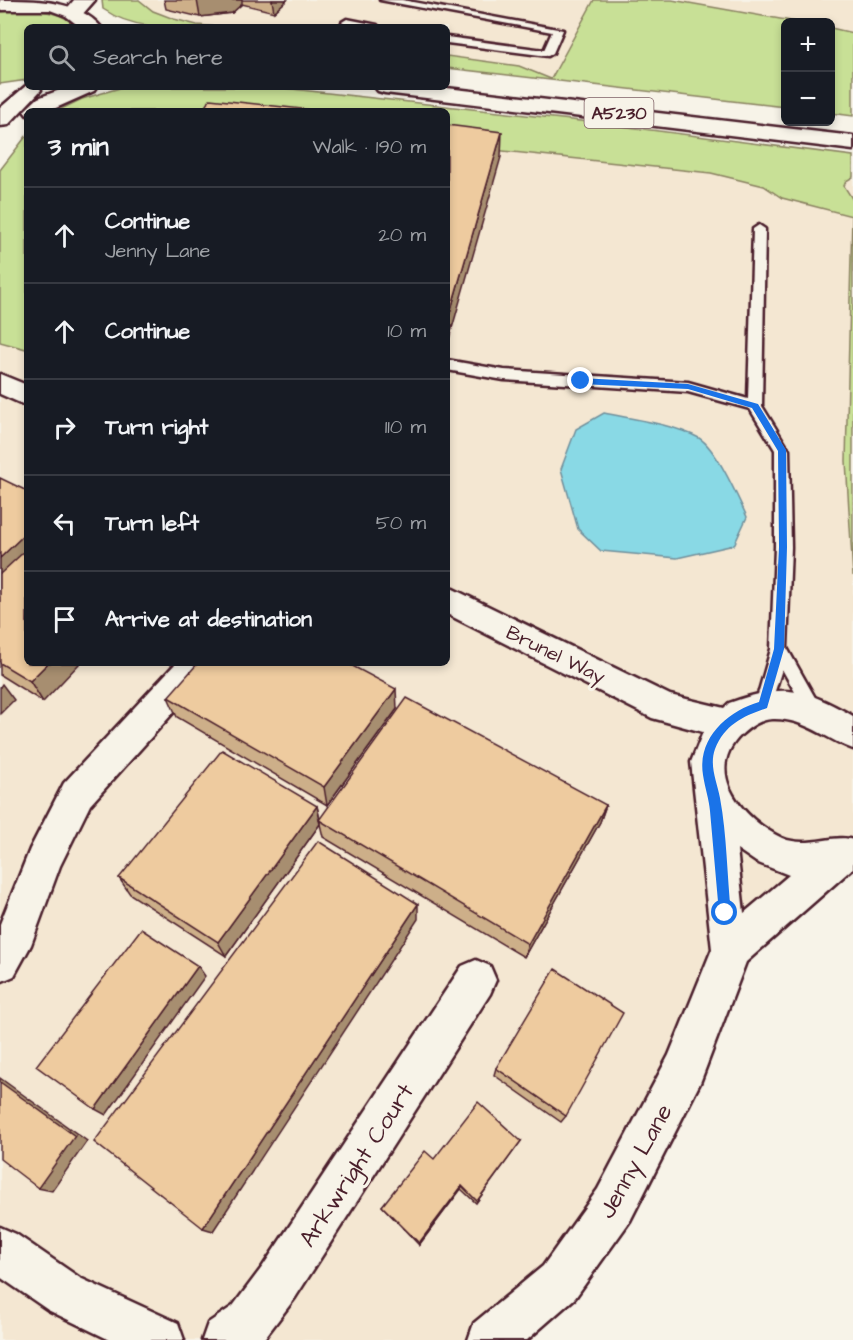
<!DOCTYPE html>
<meta charset="utf-8">
<style>
body{margin:0;font-family:"Architects Daughter",sans-serif;background:#242831;color:#f1f3f6}
.controls{position:absolute;right:18px;top:18px;display:grid;overflow:hidden;border-radius:9px;box-shadow:0 3px 9px #0003}
.controls button{width:54px;height:54px;display:grid;place-items:center;padding:0;border:0;border-bottom:2px solid #363941;background:#171b24;color:#f1f3f6;font:30px sans-serif}
.stop{position:absolute;width:18px;height:18px;margin:-14px;border:4px solid #1a73e8;border-radius:50%;background:#fff}
.stop.end{background:#1a73e8;border-color:#fff;box-shadow:0 2px 6px #0008}
.list{margin:0;padding:0;list-style:none}
h2{display:flex;justify-content:space-between;align-items:center;height:78px;margin:0;padding:0 24px;font-size:26px}
h2 small{font-size:20px;font-weight:400;color:#9ea1a6}
.list li{display:grid;grid-template-columns:39px 1fr auto;gap:18px;align-items:center;box-sizing:border-box;height:96px;padding:0 24px;border-top:2px solid #363941}
.list b{display:block;font-size:22px;white-space:nowrap}
.list p{margin:0;font-size:20px;white-space:nowrap;color:#9ea1a6}
.list em{font-size:20px;font-style:normal;color:#9ea1a6}
.icon{flex:none;width:33px;height:33px;fill:none;stroke:currentColor;stroke-width:2;stroke-linecap:round;stroke-linejoin:round}
.map{position:relative;flex:none;width:853px;height:1340px;overflow:hidden}
.search{position:absolute;background:#171b24;box-shadow:0 3px 9px #0003;left:24px;top:24px;width:426px;height:66px;display:flex;align-items:center;gap:15px;box-sizing:border-box;padding:0 21px;border-radius:9px;color:#9ea1a6;font-size:22px}
.panel{position:absolute;background:#171b24;box-shadow:0 3px 9px #0003;left:24px;top:108px;width:426px;height:558px;border-radius:9px}
.map>svg:first-child{display:block}
.built{fill:#f4e7d2}
.green{fill:#c8e096;stroke:#898060;stroke-width:1.5}
.water{fill:#89d9e5;stroke:#708f9b;stroke-width:1.5}
.lines{fill:none;stroke-linecap:round;stroke-linejoin:round}
.lane-casing{stroke:#4a1f2b;stroke-width:5}
.street-casing{stroke:#4a1f2b;stroke-width:5}
.secondary-casing{stroke:#4a1f2b;stroke-width:5}
.primary-casing{stroke:#4a1f2b;stroke-width:5}
.lane{fill:#f7f3e8;fill-rule:evenodd}
.street{fill:#f7f3e8;fill-rule:evenodd}
.secondary{fill:#f7f3e8;fill-rule:evenodd}
.primary{fill:#f7f3e8;fill-rule:evenodd}
.wall{fill:#cdaf89;stroke:#4a1f2b;stroke-width:1.5}
.shaded-wall{fill:#a78e6f;stroke:#4a1f2b;stroke-width:1.5}
.building{fill:#eecb9f;stroke:#4a1f2b;stroke-width:1.5}
.route{fill:#1a73e8}
.labels{text-anchor:middle;stroke-width:6;stroke-linejoin:round;paint-order:stroke}
.shield{fill:#f7f3e8;stroke:#7e5f64;stroke-width:1.5}
.shield-label{font-size:18px;font-weight:bold;fill:#4a1f2b}
.street-label{font-size:20px;fill:#4a1f2b;stroke:#f7f3e8}
.near-street-label{font-size:24px;fill:#4a1f2b;stroke:#f7f3e8}
</style>
<div class="map">
<svg width="853" height="1340" viewBox="0 0 853 1340">
<rect width="100%" height="100%" fill="#f7f3e8"/>
<filter id="ink" filterUnits="userSpaceOnUse"><feTurbulence type="fractalNoise" baseFrequency=".0167" numOctaves="2"/><feDisplacementMap in="SourceGraphic" scale="12" xChannelSelector="R" yChannelSelector="G"/><feConvolveMatrix kernelMatrix="1 2 1 2 8 2 1 2 1" color-interpolation-filters="sRGB"/></filter>
<g filter="url(#ink)">
<path class="built" d="M139,0h455l-43,79 -32,-13 -72,-10v-29l-250,-2 -44,-14z
M672,0h181v33l-22,-5 -1,-6h-33z
M123,87h151l315,35 264,34v713l-42,-9 -80,89 -46,119 -194,272h-491v-1170l27,-35v528h420v-552h-390l25,-12z"/>
<path class="green" d="M102,0h37l14,11 21,8 23,6 23,2c-40,0 -82,6 -117,-18z
M594,0h78l125,22h-11l-1,85 -338,-39v-12l72,10 32,13z
M17,10c21,0 45,1 60,17h-50v53l-27,4v-72z
M831,28l22,5v83l-22,-3z
M123,87h151l315,35 264,34v21l-7,4 -2,5 9,14v376l-7,-115 6,-245 -70,-18 -18,-12 -53,-13 -264,-28v-34h-390l25,-12z
M27,135v212l-1,2 -26,-7v-172z"/>
<path class="water" d="M604,413c29,6 69,11 95,25 18,11 39,60 48,79l-13,28 -57,13 -76,-7 -23,-22 -17,-60 15,-40z"/>
<g class="lines">
<g class="lane-casing">
<path id="lane" d="M380,0h22l161,30 -10,23 -5,3 -101,-13v-6l97,13 8,-18z
M347,19l30,6 2,2 -35,-3 -2,-2z
M759,225l6,4 -3,177 27,44 2,97 -4,101 35,62 -2,5 -6,2 -6,-2 -26,-46 -13,41 -6,2 -6,-2 -2,-5 16,-56 4,-102v-97l-25,-41 -62,-17 -184,-12 -57,-10v-10l57,10 184,12 60,17 5,-170z"/>
</g>
<g class="street-casing">
<path id="street" d="M0,374l27,11v21l-27,-12z
M447,586l223,109 54,13 5,-5c55,-20 74,-15 124,13v33c-27,-10 -49,-31 -80,-30 -13,0 -23,8 -32,16 -39,38 3,85 41,103 25,11 54,-5 71,2v28l-107,94 -46,121 -70,138 -55,77 -48,42h-59l6,-17 69,-57 55,-77 71,-134 43,-106 -21,-187 12,-30 -51,-14 -205,-104zM737,849l19,13 33,13 -45,38z
M176,663h37l-4,10 -119,132 -30,61 -29,79 -17,31 -14,6v-58l30,-75 34,-66z
M476,960l14,6 6,14 -6,14 -195,304 -32,42h-61l6,-17 25,-17 30,-40 199,-300z
M0,1227l16,7 64,44 98,45 6,17h-74l-62,-30 -48,-33z"/>
</g>
<g class="secondary-casing">
<path id="secondary" d="M74,0h21l-14,16 -7,2 -10,-6z"/>
</g>
<g class="primary-casing">
<path id="primary" d="M0,0c36,0 78,0 101,27h-21l-14,-11 -16,-6h-50z
M27,85v2h12l2,3 -33,35 -8,1v-18z
M68,87h29l-3,4 -45,20h-22v4l-3,-4 14,-13z
M375,87h63l415,49v14l-468,-57 -7,-2z"/>
</g>
<use href="#lane" class="lane"/>
<use href="#street" class="street"/>
<use href="#secondary" class="secondary"/>
<use href="#primary" class="primary"/>
</g>
<path class="wall" d="M164,0h123l-13,12 -32,-8 -10,9 -32,4 -34,-8z
M0,478l43,224 -43,-27z
M168,697l229,12 -70,96 -150,-88z
M606,805l-6,17 -76,135 -201,-120 -3,-13 -94,132 -96,-62 -11,-16 198,-72 3,13z
M496,1068l70,48 -5,6 -67,-47z
M521,1141l-45,62 -15,-14 -42,56 -37,-39 52,-47z"/>
<path class="shaded-wall" d="M197,0h45v4l-10,9 -32,4z
M272,0h15l-13,12z
M502,132l-1,25 -54,189v-23z
M27,532v35l-27,26v-35z
M48,663h32l-37,39 -13,-21z
M2,684l12,16 -14,14v-27z
M396,689l1,20 -70,96 -3,-18z
M606,805l-6,17 -76,135 4,-13z
M317,806l3,15 -1,-1 1,4 -94,132 -8,-14z
M418,904v15l-205,312 -10,-3z
M198,966l7,10 -99,139 -11,-6z
M0,1078l87,63 -35,50 -14,-3 -38,-106z
M462,1186l-1,3 -42,56v-2z"/>
<path class="building" d="M210,99l110,12h-118z
M447,125l55,7 -55,191z
M0,478l27,13v41l-27,26z
M27,549v114h21l-18,18 -30,-18v-89z
M198,663h149l49,26 -72,98 -156,-90z
M407,698l199,107 -78,139 -209,-124z
M222,750l95,56 -99,136 -99,-64z
M318,841l100,63 -215,324 -109,-86z
M141,929l57,37 -103,143 -59,-43z
M555,969l68,44 -57,103 -70,-48z
M0,1082l75,54 -37,52 -38,-29z
M478,1102l43,39 -44,60 -15,-15 -43,57 -37,-37 43,-55 9,8z"/>
</g>
<path class="route" d="M581,378l107,6 70,20 28,46 1,97 -3,102 -17,59c-23,8 -42,16 -52,41 -6,17 2,33 5,49 7,38 7,78 11,115l-6,6 -6,-6c-3,-34 -6,-68 -9,-102 -1,-12 -5,-23 -7,-36 -6,-37 25,-64 56,-73l15,-53 5,-102 -1,-96 -26,-43 -64,-19 -107,-5 -4,-3z"/>
<g class="labels">
<rect class="shield" x="584.5" y="98" width="69" height="30" rx="4.5"/>
<g class="shield-label">
<text x="619" y="119">A5230</text>
</g>
<g class="street-label">
<text transform="translate(556 654) rotate(26)" y="7">Brunel Way</text>
</g>
<g class="near-street-label">
<text transform="translate(635 1161) rotate(-61)" y="8">Jenny Lane</text>
<text transform="translate(356 1165) rotate(-57)" y="8">Arkwright Court</text>
</g>
</g>
</svg>
<div class="controls">
<button>+</button>
<button>−</button>
</div>
<div class="stop" style="left:725px;top:913px"></div>
<div class="stop end" style="left:581px;top:381px"></div>
<div class="search"><svg class="icon" aria-label="search" viewBox="0 0 24 24"><circle cx="10" cy="10" r="6"/><path d="M15 15l6 6"/></svg>Search here</div>
<section class="panel">
<h2>3 min<small>Walk · 190 m</small></h2>
<ul class="list">
<li><svg class="icon" aria-label="ahead" viewBox="0 0 24 24"><path d="M12 20V5M6 11l6-6 6 6"/></svg><div><b>Continue</b><p>Jenny Lane</p></div><em>20 m</em></li>
<li><svg class="icon" aria-label="ahead" viewBox="0 0 24 24"><path d="M12 20V5M6 11l6-6 6 6"/></svg><div><b>Continue</b></div><em>10 m</em></li>
<li><svg class="icon" aria-label="right" viewBox="0 0 24 24"><path d="M7 20v-9h11M14 6l5 5-5 5"/></svg><div><b>Turn right</b></div><em>110 m</em></li>
<li><svg class="icon" aria-label="left" viewBox="0 0 24 24"><path d="M17 20v-9H6M10 6l-5 5 5 5"/></svg><div><b>Turn left</b></div><em>50 m</em></li>
<li><svg class="icon" aria-label="arrive" viewBox="0 0 24 24"><path d="M6 21V4h12l-3 4 3 4H6"/></svg><div><b>Arrive at destination</b></div></li>
</ul>
</section>
</div>
